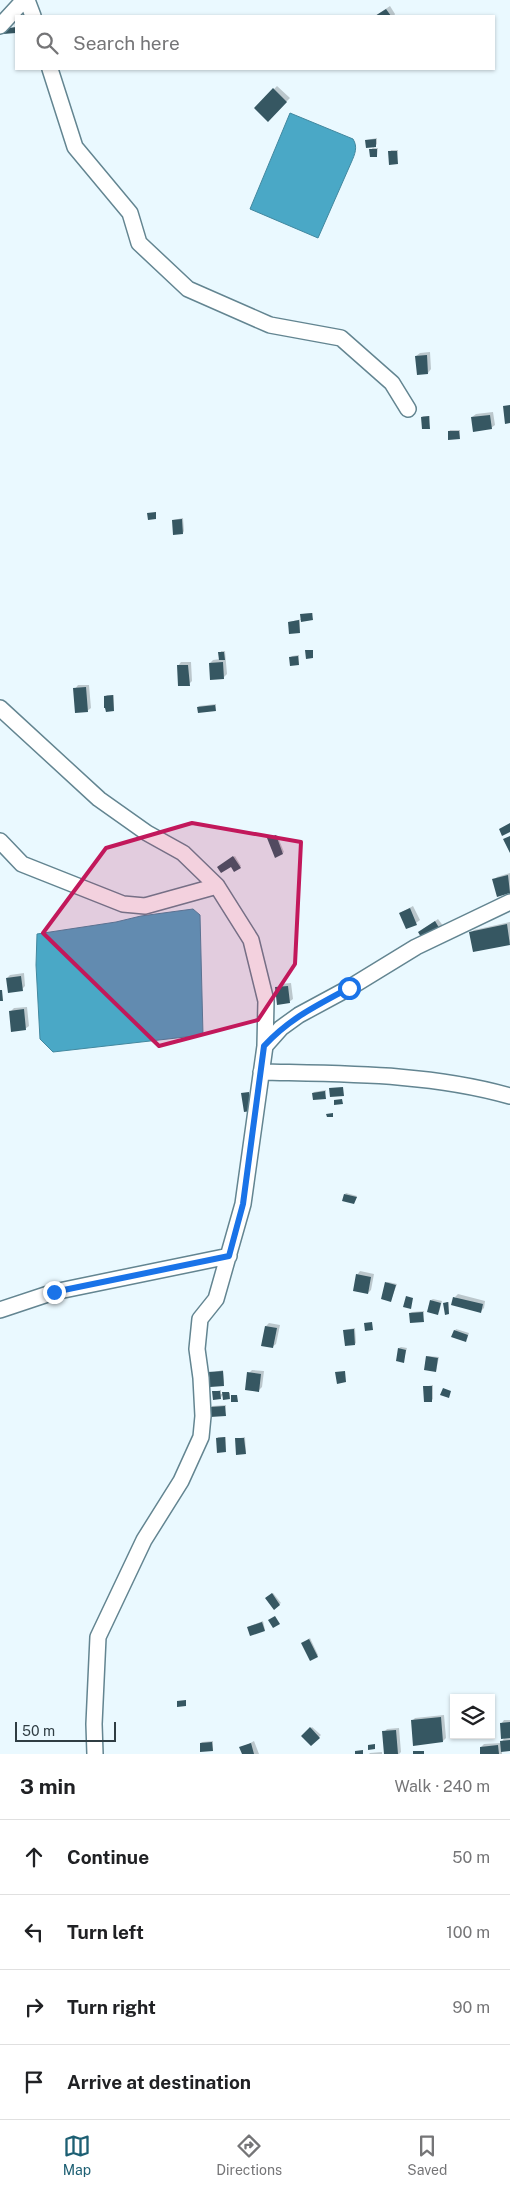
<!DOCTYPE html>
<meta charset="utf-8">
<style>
body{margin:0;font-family:"Public Sans",sans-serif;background:#f2f2f2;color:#202124}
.controls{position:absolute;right:15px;bottom:15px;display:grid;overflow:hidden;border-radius:0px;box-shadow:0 1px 4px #0004}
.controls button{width:45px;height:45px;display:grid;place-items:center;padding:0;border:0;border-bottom:1px solid #e0e0e0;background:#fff;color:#202124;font:25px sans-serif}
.scale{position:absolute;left:15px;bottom:12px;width:101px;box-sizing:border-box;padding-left:5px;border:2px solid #2f3d43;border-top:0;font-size:14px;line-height:18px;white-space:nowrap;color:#2f3d43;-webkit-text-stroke:4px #eaf9ff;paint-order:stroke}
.stop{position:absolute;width:15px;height:15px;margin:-11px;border:4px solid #1a73e8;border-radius:50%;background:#fff}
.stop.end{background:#1a73e8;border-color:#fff;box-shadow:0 1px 5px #0008}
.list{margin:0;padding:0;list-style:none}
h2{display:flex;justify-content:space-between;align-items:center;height:65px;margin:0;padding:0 20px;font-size:21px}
h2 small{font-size:16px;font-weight:400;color:#757577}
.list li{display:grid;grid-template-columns:32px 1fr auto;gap:15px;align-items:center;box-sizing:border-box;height:75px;padding:0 20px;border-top:1px solid #e0e0e0}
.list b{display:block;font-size:19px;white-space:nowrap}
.list em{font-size:16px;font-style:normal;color:#757577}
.icon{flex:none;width:28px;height:28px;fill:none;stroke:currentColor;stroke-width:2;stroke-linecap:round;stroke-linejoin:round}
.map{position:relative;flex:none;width:510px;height:1754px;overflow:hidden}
.search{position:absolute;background:#fff;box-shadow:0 1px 4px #0004;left:15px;right:15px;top:15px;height:55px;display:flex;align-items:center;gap:12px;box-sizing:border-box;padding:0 18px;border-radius:0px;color:#757577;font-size:19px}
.sheet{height:365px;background:#fff}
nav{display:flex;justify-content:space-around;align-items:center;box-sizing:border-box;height:70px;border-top:1px solid #e0e0e0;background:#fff;font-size:14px;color:#757577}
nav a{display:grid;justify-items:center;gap:2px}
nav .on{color:#1d5f73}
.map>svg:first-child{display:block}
.water{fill:#4aa8c6;stroke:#42889f}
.shadow{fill:#0003}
.building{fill:#365762}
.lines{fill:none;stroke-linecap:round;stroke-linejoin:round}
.minor-casing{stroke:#638591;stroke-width:18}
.minor{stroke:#fff;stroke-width:15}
.route{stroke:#1a73e8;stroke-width:6}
.marked{fill:#c2185b;fill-opacity:0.2;stroke:#c2185b;stroke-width:4;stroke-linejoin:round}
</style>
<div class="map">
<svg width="510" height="1754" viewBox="0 0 510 1754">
<rect width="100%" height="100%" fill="#eaf9ff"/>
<path class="water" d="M290,113l63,26c5,8 2,15 -2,24l-33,75 -68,-29z
M193,909l7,6 3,120 -150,17 -13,-13 -4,-74 1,-31 79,-12 25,-6z"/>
<path class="shadow" d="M390,6l5,8 -1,2h-19z
M277,86l13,12 -22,22 -12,-12z
M377,138v6l-4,4h5l-1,8 -6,-6 3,-4 -8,-6z
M391,150h7l-1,13 -7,-11z
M430,352l1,17 -3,4 -12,-17 4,-3z
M493,412l2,13 -4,3 -19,-11 4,-3z
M423,416h7l-1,11 -7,-10z
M450,430h10v7l-1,1 -10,-6z
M183,518l1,13 -1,2 -10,-13z
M313,613l-1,6 -12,1v12l-11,-10 13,-3 1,-5z
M221,651h4l2,23 -4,4 -13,-15 3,-3 7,-1z
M299,655v9l-9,-6 2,-2z
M181,662h10l1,19 -3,3 -11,-18z
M78,685h11l2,23 -4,3 -12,-22z
M107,695h7v15l-8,-14z
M216,704v6l-18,-3 1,-1z
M277,835l7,17 -1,1 -13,-15z
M235,856l6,10 -1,1 -20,-1z
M510,873v19l-12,3 -4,-15 3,-3z
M413,906l7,14 -4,3 -16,-10z
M438,919l6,8 -4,3 -17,-1z
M510,922v21l-36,8 -4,-18 4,-3z
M24,973l1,13 -3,3 -15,-11 3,-3z
M291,983l2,16 -4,3 -12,-14 3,-4z
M27,1007l2,19 -4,3 -15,-17 4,-4z
M326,1090l-1,7 -12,-4 1,-1z
M346,1193l11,3 -3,7 -9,-9z
M360,1271l14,3 -3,16 -3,3 -11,-18z
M388,1282l9,2 -6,16 -5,-17z
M458,1294l27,7 -1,7 -4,4 -25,-15z
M433,1299l9,2 -3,11 -8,-12z
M446,1302h3v11h-3z
M424,1311l-1,10 -13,-8 2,-1z
M269,1323l11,2 -4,19 -4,3 -6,-21z
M355,1328l1,15 -1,1 -10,-14z
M456,1329l13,4 -2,6 -12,-8z
M401,1347l6,1 -4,14 -4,-14z
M428,1356l11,1 -3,14 -9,-14z
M223,1370l1,13 -1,1 -13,-11z
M252,1370l12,1 -2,16 -3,3 -10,-17z
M433,1385v14l-1,1 -8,-13z
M221,1390v4l9,-1v4l-1,1 -6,-3 -3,3 -7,-6z
M226,1405l-1,10 -14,-7 1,-2z
M218,1437h8v14l-9,-12z
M245,1437l1,15 -1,1 -9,-14z
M273,1593l8,10 -7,5 -7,-10z
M263,1621l2,9 -17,-3 2,-1z
M310,1638l8,17 -1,1 -15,-13z
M444,1715l2,23 -3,3 -31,-20 3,-3z
M504,1720h6v30l-8,1v3h-20l-1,-7 3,-3 17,-1 4,-6 -4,-13z
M312,1727l9,8 -10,10 -8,-9z
M399,1728l2,24 -2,2h-13l-2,-22 3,-3z
M213,1741v9l-12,-7 1,-1z
M254,1741l5,13h-16l-2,-6z
M382,1752v2h-13l1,-1z"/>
<path class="building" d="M386,9l5,7h-16z
M16,27v6l-13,1 -1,-5z
M273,88l14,14 -19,20 -14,-14z
M376,139v8l-10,1 -1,-8z
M369,149h8v8h-7z
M388,151h9l1,13 -9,1z
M427,355l1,19 -11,1 -2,-19z
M510,405v18l-5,1 -2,-18z
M490,415l2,14 -19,3 -2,-15z
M429,416l1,13h-8l-1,-12z
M448,431h11l1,8 -12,1z
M156,512v7l-8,1 -1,-7z
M182,519l1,15 -10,1 -1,-15z
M312,613l1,7 -12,2 -1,-8z
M299,620l1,13 -11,1 -1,-12z
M305,650h8v8l-7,1z
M218,652h6l1,8h-6z
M298,656l1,9 -9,1 -1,-9z
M223,662l1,17 -14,1 -1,-17z
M177,665h11l2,21h-12z
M86,687l2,25 -13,1 -2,-25z
M113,695l1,16 -8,1 -1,-4h-1v-12z
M215,705l1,6 -18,2 -1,-6z
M510,823v9l-8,4 -3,-7z
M276,835l7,19 -8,4 -8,-20z
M510,836v17l-7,-14z
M233,856l8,12 -7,4 -3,-5 -10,6 -4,-6z
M508,875l2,18 -13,4 -5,-18z
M410,908l7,17 -11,4 -7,-16z
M435,921l6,10 -17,11 -6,-10z
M507,924l3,21 -37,7 -4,-20z
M21,976l2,15 -15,2 -2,-15z
M288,986l2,17 -13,2 -2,-18z
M0,990h2l1,11h-3z
M24,1009l2,21 -15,2 -2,-21z
M343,1087l1,9 -14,1 -1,-9z
M325,1091l1,8 -13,1 -1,-7z
M249,1092l2,19 -7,1 -3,-19z
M342,1099l1,5 -9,1v-5z
M333,1113v4h-6l-1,-3z
M344,1194l13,3 -3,7 -12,-3z
M356,1274l15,3 -3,17 -15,-3z
M385,1282l11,3 -5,17 -10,-3z
M406,1296l7,2 -2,11 -8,-2z
M453,1297l30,7 -2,9 -30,-8z
M430,1300l11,3 -3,12 -11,-3z
M448,1302l1,12 -4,1 -2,-12z
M423,1312l1,10 -14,1 -1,-10z
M372,1322l1,8 -8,1 -1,-8z
M265,1326l12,2 -4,20 -12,-2z
M354,1329l1,16 -10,1 -2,-16z
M454,1330l14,5 -2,7 -15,-5z
M398,1348l8,2 -2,13 -8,-2z
M426,1356l12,2 -2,14 -12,-2z
M223,1371l1,15 -14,1 -2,-15z
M345,1371l1,11 -9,2 -2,-12z
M247,1372l14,2 -2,18 -14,-2z
M423,1386h9v16h-8z
M443,1388l8,3 -2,7 -9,-3z
M212,1391h8l1,8 -8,1z
M222,1392h7l1,7 -7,1z
M231,1395h6l1,7h-7z
M225,1406l1,10 -16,1v-10z
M225,1437l1,15 -9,1 -1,-15z
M235,1438h9l2,16 -10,1z
M272,1593l8,12 -6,5 -9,-12z
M275,1616l5,8 -7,4 -5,-8z
M262,1622l3,9 -15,5 -3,-9z
M309,1639l9,18 -8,4 -9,-18z
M186,1700v6l-9,1v-6z
M441,1717l2,25 -30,4 -2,-26z
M510,1722v16l-9,1 -1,-16z
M310,1727l10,11 -9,8 -10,-10z
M396,1730l2,24h-14l-2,-23z
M510,1740v11l-9,1 -1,-11z
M212,1742l1,9 -13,1v-9z
M251,1743l3,11h-12l-3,-7z
M375,1744v5l-7,1v-5z
M498,1745l1,9h-19v-7z
M363,1750v4h-8v-3z
M413,1751h11v3h-11z"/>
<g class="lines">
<g class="minor-casing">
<path id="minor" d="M27,0l6,16
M0,26l24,-26
M50,69l25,78 55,66 9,30 49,46 82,36 71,13 51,45 16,26
M0,708l99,91 48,34 36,20 34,33 34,54 15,61 -1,45 -22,158 -27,95 -16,20 -3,30 4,29 2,38 -2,21 -20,44 -37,59 -46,97 -4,87 1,30
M0,841l22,23 101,40 22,2 72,-20
M265,1046l16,-18 18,-13 50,-27 67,-41 94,-45
M261,1072c84,2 168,1 249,24
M0,1310l54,-18 175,-36"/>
</g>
<use href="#minor" class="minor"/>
</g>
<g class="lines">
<path class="route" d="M54,1292l175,-36 14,-52 21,-158c26,-28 52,-40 85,-58"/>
</g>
<path class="marked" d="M192,823l109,19 -6,122 -37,56 -99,26 -116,-113 63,-85z"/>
</svg>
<div class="controls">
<button><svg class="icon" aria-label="layers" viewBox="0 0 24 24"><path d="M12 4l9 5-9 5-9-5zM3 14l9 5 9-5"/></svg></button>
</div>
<div class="scale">50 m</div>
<div class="stop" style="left:349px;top:988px"></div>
<div class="stop end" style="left:54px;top:1292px"></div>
<div class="search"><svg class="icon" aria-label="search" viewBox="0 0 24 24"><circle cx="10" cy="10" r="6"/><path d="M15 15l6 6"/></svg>Search here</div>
</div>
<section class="sheet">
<h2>3 min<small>Walk · 240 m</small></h2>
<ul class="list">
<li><svg class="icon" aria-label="ahead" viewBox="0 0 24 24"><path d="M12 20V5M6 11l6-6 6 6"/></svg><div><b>Continue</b></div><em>50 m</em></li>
<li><svg class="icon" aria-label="left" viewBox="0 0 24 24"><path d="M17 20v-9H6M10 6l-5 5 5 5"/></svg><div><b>Turn left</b></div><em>100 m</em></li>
<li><svg class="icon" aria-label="right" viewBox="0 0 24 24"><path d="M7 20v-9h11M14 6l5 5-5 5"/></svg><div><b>Turn right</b></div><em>90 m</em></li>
<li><svg class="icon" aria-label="arrive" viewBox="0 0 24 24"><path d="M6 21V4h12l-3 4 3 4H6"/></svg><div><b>Arrive at destination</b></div></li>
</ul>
</section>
<nav>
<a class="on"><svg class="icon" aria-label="map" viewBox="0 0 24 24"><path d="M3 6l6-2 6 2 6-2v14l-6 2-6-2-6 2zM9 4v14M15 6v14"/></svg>Map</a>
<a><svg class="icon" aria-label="directions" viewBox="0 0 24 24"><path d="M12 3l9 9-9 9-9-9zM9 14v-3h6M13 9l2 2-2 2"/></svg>Directions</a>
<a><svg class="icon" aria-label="saved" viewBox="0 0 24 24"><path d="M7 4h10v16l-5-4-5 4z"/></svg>Saved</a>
</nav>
